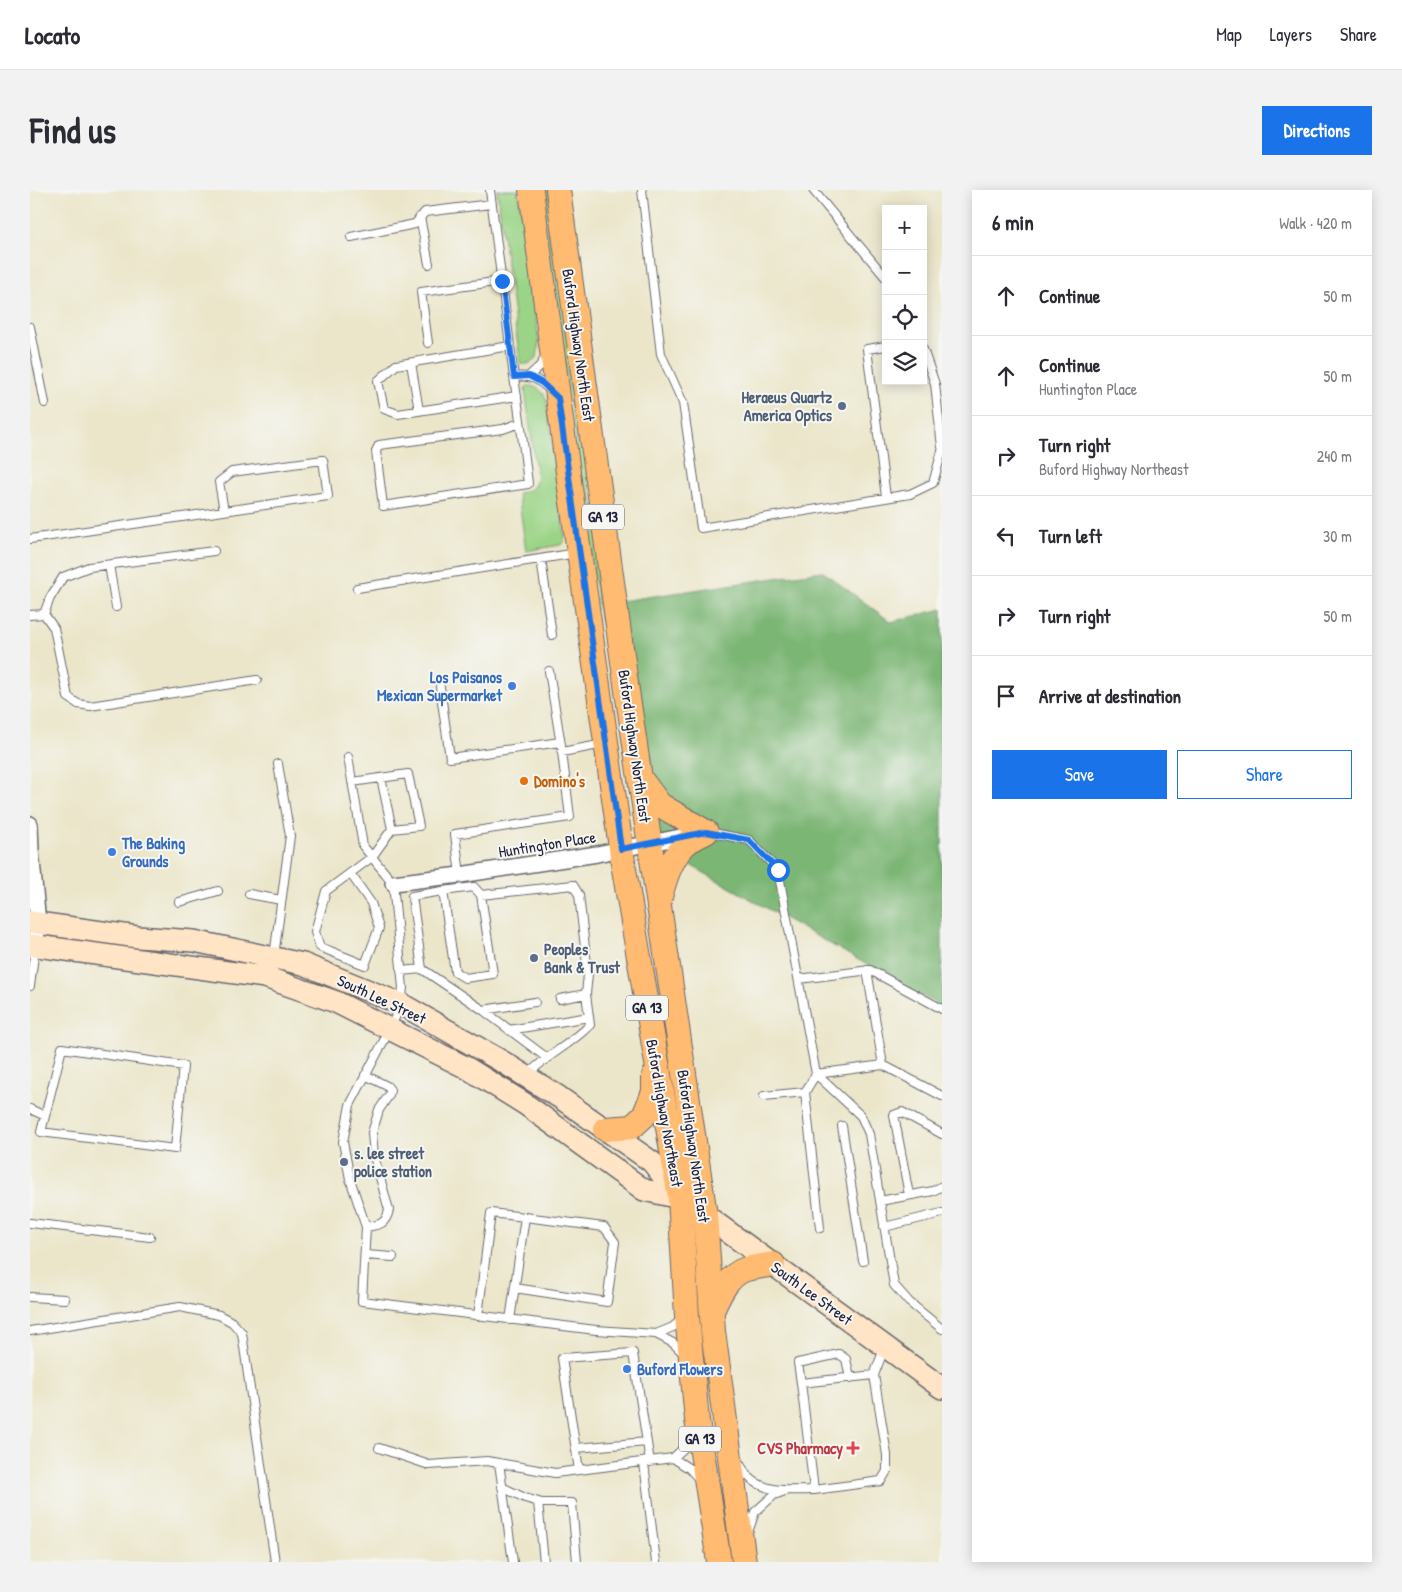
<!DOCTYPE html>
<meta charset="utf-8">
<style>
body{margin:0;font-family:"Patrick Hand",sans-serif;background:#f2f2f3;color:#2b2b33}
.controls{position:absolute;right:15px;top:15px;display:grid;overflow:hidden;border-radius:0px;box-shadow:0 2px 12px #0003}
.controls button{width:45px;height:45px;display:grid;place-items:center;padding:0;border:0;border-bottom:1px solid #e1e1e2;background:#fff;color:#2b2b33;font:25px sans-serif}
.stop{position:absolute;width:15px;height:15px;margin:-11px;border:4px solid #1a73e8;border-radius:50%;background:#fff}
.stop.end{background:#1a73e8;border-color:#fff;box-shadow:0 1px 5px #0008}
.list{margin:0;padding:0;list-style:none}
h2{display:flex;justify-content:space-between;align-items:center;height:65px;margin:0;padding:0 20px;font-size:21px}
h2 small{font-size:16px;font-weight:400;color:#7c7c81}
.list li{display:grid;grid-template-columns:32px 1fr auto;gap:15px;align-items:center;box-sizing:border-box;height:80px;padding:0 20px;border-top:1px solid #e1e1e2}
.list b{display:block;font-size:19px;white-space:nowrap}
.list p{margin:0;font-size:16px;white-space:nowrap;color:#7c7c81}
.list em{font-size:16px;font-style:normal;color:#7c7c81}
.actions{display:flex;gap:10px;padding:15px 20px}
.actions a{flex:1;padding:11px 0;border:1px solid #1a73e8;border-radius:0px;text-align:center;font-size:18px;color:#1a73e8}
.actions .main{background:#1a73e8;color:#fff}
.icon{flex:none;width:28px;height:28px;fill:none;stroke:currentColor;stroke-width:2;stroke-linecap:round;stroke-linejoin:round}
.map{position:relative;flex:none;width:912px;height:1372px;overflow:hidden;border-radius:0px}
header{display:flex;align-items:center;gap:30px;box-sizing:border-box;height:70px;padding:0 25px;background:#fff;border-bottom:1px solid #e1e1e2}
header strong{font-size:24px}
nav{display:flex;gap:28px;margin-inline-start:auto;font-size:18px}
.intro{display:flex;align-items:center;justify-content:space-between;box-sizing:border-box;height:120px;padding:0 30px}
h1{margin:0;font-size:35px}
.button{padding:12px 22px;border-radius:0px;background:#1a73e8;color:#fff;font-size:18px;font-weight:700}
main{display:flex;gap:30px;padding:0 30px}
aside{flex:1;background:#fff;border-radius:0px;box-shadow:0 2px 12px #0003}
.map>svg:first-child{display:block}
.green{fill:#9bd487;stroke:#5e7b61}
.forest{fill:#7cb674;stroke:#4f6c58}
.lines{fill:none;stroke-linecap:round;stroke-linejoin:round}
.lane-casing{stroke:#68676d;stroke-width:10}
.street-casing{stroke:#68676d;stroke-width:18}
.secondary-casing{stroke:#68676d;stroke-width:24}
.primary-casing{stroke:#68676d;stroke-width:26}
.lane{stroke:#fff;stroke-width:8}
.street{stroke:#fff;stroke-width:15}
.secondary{stroke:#ffe4c6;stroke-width:21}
.primary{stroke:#febb71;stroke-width:24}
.route{stroke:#1a73e8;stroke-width:6}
.service-dot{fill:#5c6f8a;stroke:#f6f6f2;stroke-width:2}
.shop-dot{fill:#3f7fe0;stroke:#f6f6f2;stroke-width:2}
.food-dot{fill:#e8710a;stroke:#f6f6f2;stroke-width:2}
.health-dot{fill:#e0444e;stroke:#f6f6f2;stroke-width:2}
.labels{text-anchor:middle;stroke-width:4;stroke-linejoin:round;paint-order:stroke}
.shield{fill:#f6f6f2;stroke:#626272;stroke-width:1}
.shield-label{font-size:15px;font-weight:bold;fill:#22223b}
.street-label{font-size:16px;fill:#22223b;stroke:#f6f6f2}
.service-label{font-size:16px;font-weight:bold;fill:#4e5e75;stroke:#f6f6f2;text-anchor:start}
.shop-label{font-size:16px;font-weight:bold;fill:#366cbe;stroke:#f6f6f2;text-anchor:start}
.food-label{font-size:16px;font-weight:bold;fill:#c56008;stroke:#f6f6f2;text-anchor:start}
.health-label{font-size:16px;font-weight:bold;fill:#be3a42;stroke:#f6f6f2;text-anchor:end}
</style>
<header>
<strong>Locato</strong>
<nav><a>Map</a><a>Layers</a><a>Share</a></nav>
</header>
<div class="intro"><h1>Find us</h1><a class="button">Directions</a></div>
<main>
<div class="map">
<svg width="912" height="1372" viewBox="0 0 912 1372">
<rect width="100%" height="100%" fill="#f6f6f2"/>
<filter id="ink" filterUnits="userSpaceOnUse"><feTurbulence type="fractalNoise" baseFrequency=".02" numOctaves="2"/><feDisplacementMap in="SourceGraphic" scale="10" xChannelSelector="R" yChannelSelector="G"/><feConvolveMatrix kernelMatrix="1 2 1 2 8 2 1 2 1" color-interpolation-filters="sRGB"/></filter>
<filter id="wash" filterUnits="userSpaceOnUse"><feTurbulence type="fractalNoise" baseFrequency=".0096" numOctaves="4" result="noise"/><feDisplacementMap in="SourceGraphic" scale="20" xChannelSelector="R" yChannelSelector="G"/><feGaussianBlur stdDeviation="1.12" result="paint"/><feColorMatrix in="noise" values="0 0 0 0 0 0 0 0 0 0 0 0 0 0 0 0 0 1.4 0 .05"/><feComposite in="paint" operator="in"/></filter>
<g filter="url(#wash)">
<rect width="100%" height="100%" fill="#ebe6ca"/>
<path class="green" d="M467,0h21l20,142c1,14 3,34 -17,32l-1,-3z
M511,0h9l62,451h-5l-8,-27z
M497,196c9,0 15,4 19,12l19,140 -2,5 -3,2 -34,6 -8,-58c11,-2 17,-4 19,-15l-12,-88 1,-3z
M492,666v4l-41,5v-4z"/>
<path class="forest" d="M792,381l69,51 51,-13v398l-298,-168 -30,-237z"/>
</g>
<g filter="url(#ink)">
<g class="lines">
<g class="lane-casing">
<path id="lane" d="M460,0l24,187c18,-2 24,2 37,14
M612,0l19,164 22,49 18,125 209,-34 23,-11 9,-32
M783,0l73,88
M390,27l9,47
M321,47l64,-13 10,-12 66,-8
M0,137l15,76
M398,153l-7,-51 81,-11
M480,156l-114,19 -18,16 6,28 14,5 119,-18
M856,156l-19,3 19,148
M893,159l12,35 7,63
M381,173l8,48
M499,186l11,-10 7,-11
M484,187c5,35 10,71 14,107l-145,22 -7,-55 3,-6 124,-16 17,-6
M0,349l298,-43 -5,-36 -91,12 -13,10 5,29
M511,369l11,76
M79,375l7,42
M327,398l220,-35
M14,424l6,-16 13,-21 26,-10 125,-16
M0,425l14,-1 10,14 14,69 10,7 12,2 167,-26
M519,481l12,74
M410,497l10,71 110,-16
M318,567l15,89 30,37 10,105 -2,16 -11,25 -40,76 -7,37 7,37 16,48 -4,74 234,29 60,4 17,9 11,11
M322,592l56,-8 11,52 -27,3 -11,-51
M678,642l41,8 29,30 38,204 45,42 8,18 25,151 15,17 33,27
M320,683l21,30 8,25 -14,37 -45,-18 -5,-15 11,-41 46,-34 20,-28
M430,685l-5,-41 115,-17 -8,-65 42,-8
M413,701l31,-4 7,8
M219,704l32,6
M149,712l39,-11
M242,767l3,-8 15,-113 -12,-72
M837,780l16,95
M371,781l21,-2
M769,789l71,-9 72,39
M0,796l5,-38
M530,809l26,-5
M453,820l52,-8
M479,840l80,-13
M32,858l121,18 -8,83 -134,-17z
M335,885l22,11 3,4 -1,5 -10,15 -7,23 2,23 15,54c-3,14 -9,15 -23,17
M497,885c19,-19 44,-31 63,-50l-4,-31 2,-20 -9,-79 -6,-10 -92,10 12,79 -28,4 -10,-6 -12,-81 -31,5 10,73 61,41 64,48
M734,906l41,-4
M0,919l15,7
M812,936l21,135
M879,1005l-15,-80 8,-3 40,22
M850,1011l53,-10 9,-5
M0,1033l120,14
M854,1037l58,-14
M790,1038l-15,-136 11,-18 67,-9 59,31
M335,1065l28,2
M0,1107l35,2
M448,1126l13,-103 34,4
M480,1130l15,-103 79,10 11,15 -8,60 -92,-14
M0,1141l150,-24 39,8 13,7 10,11 33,229
M626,1144l17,-7 10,-9
M844,1185l13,80v16l-6,10 -67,9 -13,-107 73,-8 10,-26
M771,1193l-3,-20 41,-9 7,5 4,19
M349,1258l50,17 58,-4 68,12 118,-15 12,-11 7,-13
M546,1258l71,-6
M643,1268l17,11 8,9
M708,1271c3,5 7,12 11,16 17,17 44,13 65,13
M469,1273l14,99
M614,1273l12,99
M549,1280l-17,-112 71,-5 17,109
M472,1297l23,11 17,5h30l5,59
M508,1312l6,60
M718,1342l7,-20 19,-17 11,-4"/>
</g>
<g class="street-casing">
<path id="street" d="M0,634l1,27 7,72 -3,23
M363,693l67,-8 137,-21 98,-20"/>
</g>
<g class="secondary-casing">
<path id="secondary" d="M0,732l108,15 56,4 109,23 98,40 102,58 56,35 93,65 28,36 25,17 237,173
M0,755l235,32 71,25 131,66 58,36 119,86 36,8"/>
</g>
<g class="primary-casing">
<path id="primary" d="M501,0l39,298 54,381 56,329 7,118 10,104 22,142
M528,0l69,501 78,524 8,116 31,231
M612,591l18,24 46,27
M630,707c5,-19 12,-43 29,-56 5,-3 11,-6 17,-9
M575,939l27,-2 12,-11 10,-24v-16
M682,1121c7,-16 16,-36 34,-42 8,-2 18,-3 27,-5"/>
</g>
<use href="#lane" class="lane"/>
<use href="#street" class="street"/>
<use href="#secondary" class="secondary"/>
<use href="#primary" class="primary"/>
</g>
</g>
<g class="lines" filter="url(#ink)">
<path class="route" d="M472,91l12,96 15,-1 13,7 16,15 63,451 85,-17 43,8 29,30"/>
</g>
<g class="service-dot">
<circle cx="812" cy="216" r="5"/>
<circle cx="504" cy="768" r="5"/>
<circle cx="314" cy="972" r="5"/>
</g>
<g class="shop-dot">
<circle cx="482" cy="496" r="5"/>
<circle cx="82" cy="662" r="5"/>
<circle cx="597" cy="1179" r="5"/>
</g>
<circle class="food-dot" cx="494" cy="591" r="5"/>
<path class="health-dot" d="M820.5 1250.5h5v5h5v5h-5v5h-5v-5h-5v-5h5z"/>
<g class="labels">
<g class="shield">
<rect x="552" y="314.5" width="42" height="25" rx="4"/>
<rect x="596" y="805.5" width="42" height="25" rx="4"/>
<rect x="649" y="1236.5" width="42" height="25" rx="4"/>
</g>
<g class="shield-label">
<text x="573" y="332">GA 13</text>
<text x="617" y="823">GA 13</text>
<text x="670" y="1254">GA 13</text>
</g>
<g class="street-label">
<text transform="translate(549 155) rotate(82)" y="6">Buford Highway North East</text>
<text transform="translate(605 556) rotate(82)" y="6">Buford Highway North East</text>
<text transform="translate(517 654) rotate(-9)" y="6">Huntington Place</text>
<text transform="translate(352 809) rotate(25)" y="6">South Lee Street</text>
<text transform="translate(635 923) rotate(80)" y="6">Buford Highway Northeast</text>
<text transform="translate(664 956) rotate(82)" y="6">Buford Highway North East</text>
<text transform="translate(782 1103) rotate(36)" y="6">South Lee Street</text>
</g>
<g class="service-label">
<text x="802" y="213" text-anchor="end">Heraeus Quartz<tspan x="802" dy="18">America Optics</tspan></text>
<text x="514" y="765">Peoples<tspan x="514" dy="18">Bank &amp; Trust</tspan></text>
<text x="324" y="969">s. lee street<tspan x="324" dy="18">police station</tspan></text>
</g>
<g class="shop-label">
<text x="472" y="493" text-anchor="end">Los Paisanos<tspan x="472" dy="18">Mexican Supermarket</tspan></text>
<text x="92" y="659">The Baking<tspan x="92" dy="18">Grounds</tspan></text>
<text x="607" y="1185">Buford Flowers</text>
</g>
<g class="food-label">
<text x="504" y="597">Domino's</text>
</g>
<g class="health-label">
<text x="813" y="1264">CVS Pharmacy</text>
</g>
</g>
</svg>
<div class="controls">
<button>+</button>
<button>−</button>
<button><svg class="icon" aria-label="locate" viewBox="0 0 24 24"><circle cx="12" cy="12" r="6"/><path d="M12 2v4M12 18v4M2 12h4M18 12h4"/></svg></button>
<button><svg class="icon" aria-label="layers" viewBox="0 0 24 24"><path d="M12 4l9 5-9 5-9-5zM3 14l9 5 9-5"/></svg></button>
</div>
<div class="stop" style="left:748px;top:680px"></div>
<div class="stop end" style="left:472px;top:91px"></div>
</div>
<aside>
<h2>6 min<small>Walk · 420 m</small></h2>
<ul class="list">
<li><svg class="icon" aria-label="ahead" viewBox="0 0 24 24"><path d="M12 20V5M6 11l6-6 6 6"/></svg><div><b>Continue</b></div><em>50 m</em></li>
<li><svg class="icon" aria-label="ahead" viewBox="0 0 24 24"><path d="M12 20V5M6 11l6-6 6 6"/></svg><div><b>Continue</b><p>Huntington Place</p></div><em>50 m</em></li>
<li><svg class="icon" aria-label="right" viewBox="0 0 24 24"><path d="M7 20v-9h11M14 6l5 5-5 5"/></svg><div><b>Turn right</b><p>Buford Highway Northeast</p></div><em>240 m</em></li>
<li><svg class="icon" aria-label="left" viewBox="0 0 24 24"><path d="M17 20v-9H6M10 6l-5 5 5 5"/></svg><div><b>Turn left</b></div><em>30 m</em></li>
<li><svg class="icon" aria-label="right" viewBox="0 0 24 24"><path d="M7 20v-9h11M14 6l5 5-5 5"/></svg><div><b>Turn right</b></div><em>50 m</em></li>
<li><svg class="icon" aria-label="arrive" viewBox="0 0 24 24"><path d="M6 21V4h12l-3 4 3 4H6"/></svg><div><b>Arrive at destination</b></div></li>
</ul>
<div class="actions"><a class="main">Save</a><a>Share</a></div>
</aside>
</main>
